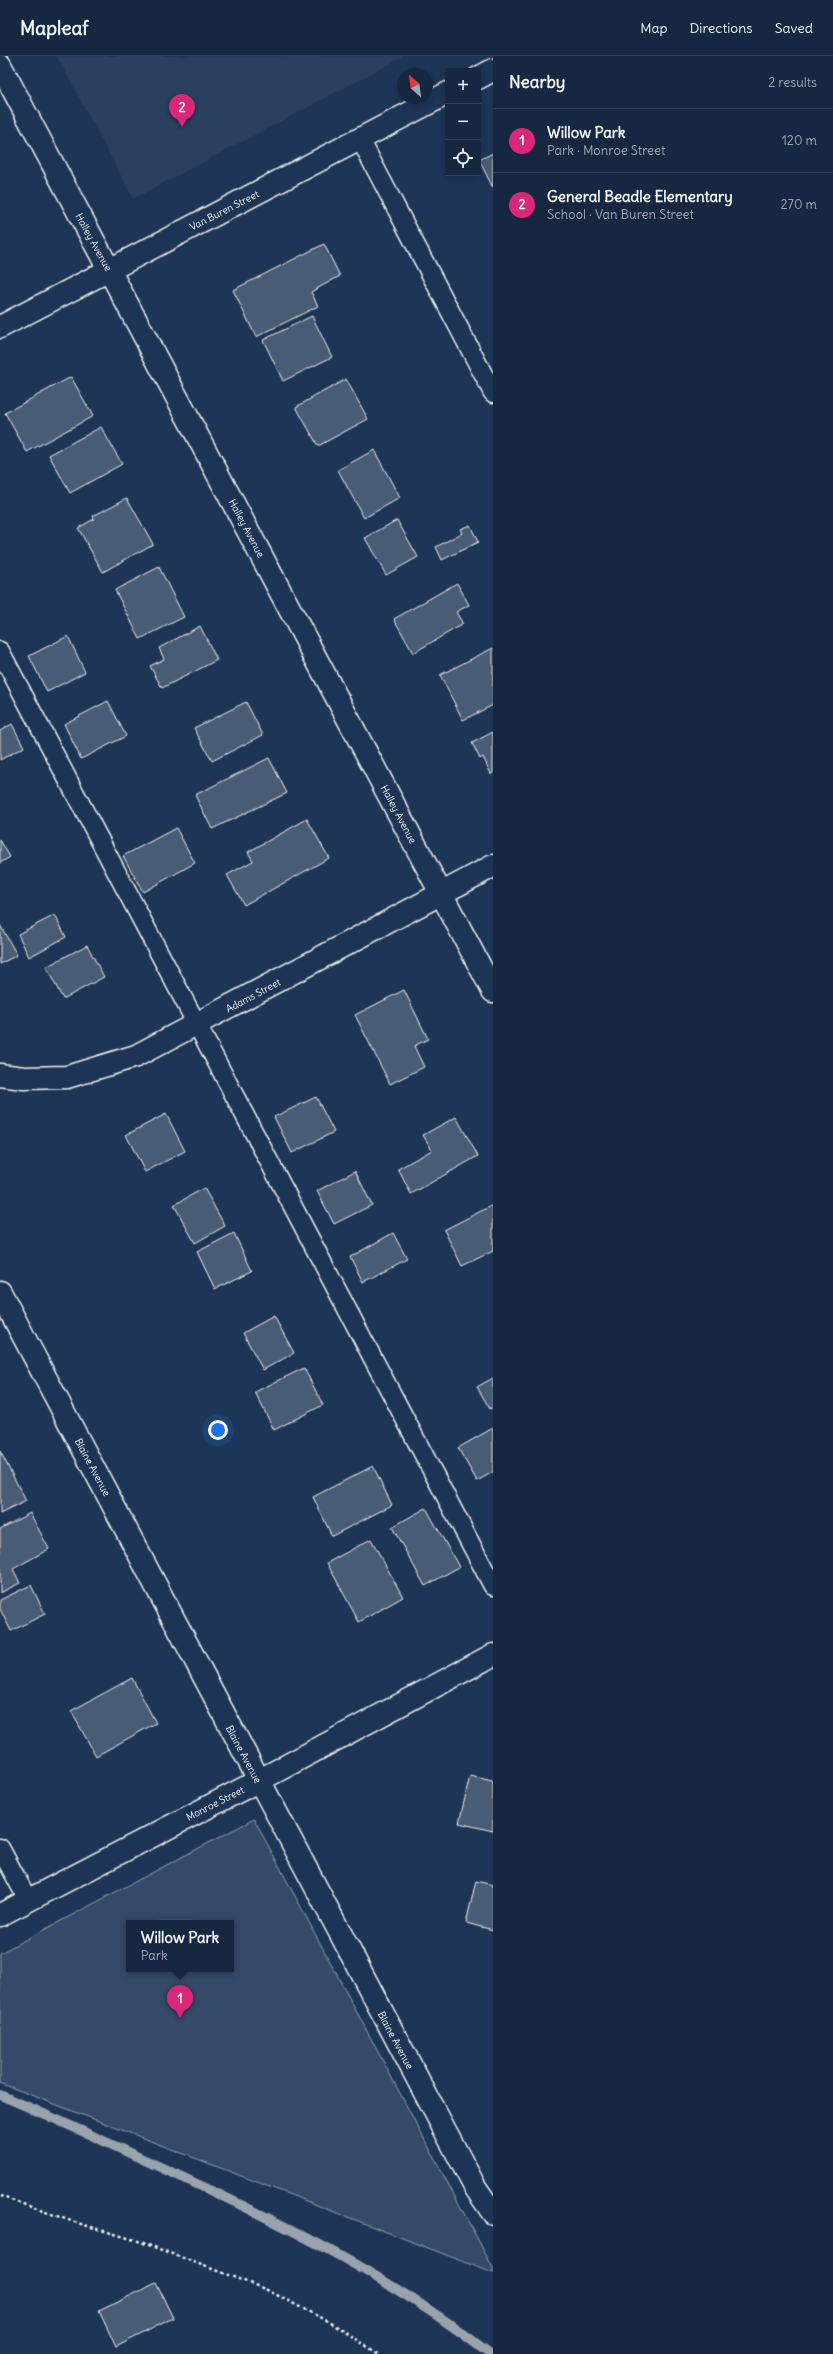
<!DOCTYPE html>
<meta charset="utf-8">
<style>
body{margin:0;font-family:Delius,sans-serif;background:#23344c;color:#f1f3f6}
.controls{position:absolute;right:12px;top:12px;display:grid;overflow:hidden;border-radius:0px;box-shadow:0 2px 6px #0003}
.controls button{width:36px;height:36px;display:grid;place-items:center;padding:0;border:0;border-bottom:1px solid #35445a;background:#162841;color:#f1f3f6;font:20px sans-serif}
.compass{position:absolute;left:397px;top:12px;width:36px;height:36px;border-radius:50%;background:#162841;box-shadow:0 2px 6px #0003;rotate:332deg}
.you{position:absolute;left:218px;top:1374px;width:14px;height:14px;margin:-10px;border:3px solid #fff;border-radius:50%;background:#1a73e8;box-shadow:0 0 0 6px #1a73e833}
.badge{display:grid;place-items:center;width:26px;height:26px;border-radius:50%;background:#db2777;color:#fff;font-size:13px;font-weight:700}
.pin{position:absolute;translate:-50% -33px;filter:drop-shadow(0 1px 2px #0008)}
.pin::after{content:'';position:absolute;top:21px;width:14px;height:12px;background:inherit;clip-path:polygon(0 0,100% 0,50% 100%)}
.popup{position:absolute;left:126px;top:1864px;width:108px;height:52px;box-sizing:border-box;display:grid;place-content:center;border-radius:0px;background:#162841;filter:drop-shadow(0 1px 3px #0005);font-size:13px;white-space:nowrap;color:#9ea6b1}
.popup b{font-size:15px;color:#f1f3f6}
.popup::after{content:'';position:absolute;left:50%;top:100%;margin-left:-8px;border:8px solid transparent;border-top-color:#162841}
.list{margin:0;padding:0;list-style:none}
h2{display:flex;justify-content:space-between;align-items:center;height:52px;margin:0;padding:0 16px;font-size:17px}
h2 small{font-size:13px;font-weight:400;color:#9ea6b1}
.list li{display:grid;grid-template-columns:26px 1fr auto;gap:12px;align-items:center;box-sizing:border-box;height:64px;padding:0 16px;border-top:1px solid #35445a}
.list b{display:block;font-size:15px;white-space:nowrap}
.list p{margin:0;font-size:13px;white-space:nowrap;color:#9ea6b1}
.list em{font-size:13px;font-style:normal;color:#9ea6b1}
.icon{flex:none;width:22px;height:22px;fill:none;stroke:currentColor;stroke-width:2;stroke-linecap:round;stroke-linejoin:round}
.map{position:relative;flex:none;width:493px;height:2298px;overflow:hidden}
header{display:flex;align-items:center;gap:24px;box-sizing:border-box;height:56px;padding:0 20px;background:#162841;border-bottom:1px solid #35445a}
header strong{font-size:19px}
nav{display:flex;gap:22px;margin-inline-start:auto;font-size:14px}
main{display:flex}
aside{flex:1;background:#162841}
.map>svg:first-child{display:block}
.built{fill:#2a4060}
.green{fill:#354a67;stroke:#949ea8;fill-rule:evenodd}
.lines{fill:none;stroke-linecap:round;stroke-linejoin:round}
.stream{stroke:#9aa2ab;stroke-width:10}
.building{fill:#485b74;stroke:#f4f1e8}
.service-casing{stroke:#f4f1e8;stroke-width:21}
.minor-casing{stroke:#f4f1e8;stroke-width:25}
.path{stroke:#f4f1e8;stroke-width:2.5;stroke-dasharray:3 3;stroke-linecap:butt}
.service{stroke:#1d3557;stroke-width:18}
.minor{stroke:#1d3557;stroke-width:22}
.labels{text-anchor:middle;stroke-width:4;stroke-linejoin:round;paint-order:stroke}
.street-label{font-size:10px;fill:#f4f1e8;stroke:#1d3557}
</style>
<header>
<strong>Mapleaf</strong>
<nav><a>Map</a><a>Directions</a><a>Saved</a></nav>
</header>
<main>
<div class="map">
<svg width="493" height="2298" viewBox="0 0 493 2298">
<rect width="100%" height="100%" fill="#1d3557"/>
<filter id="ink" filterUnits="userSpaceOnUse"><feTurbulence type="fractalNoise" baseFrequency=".025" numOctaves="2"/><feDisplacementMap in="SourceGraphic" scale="8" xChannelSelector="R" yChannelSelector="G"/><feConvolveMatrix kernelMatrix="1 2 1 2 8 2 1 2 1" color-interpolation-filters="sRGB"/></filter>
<g filter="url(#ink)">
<path class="built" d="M57,0h348l-272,143z"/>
<path class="green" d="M254,1763l239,449v5l-493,-190v-130zM129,1867h102v46h-102z"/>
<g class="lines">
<path class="stream" d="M0,2039c58,24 114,51 171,77 111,51 222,106 319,182"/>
</g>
<path class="building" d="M493,97v35l-14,-28z
M324,188l16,32 -29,16 7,14 -62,31 -23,-47z
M312,260l20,41 -49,24 -20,-41z
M71,321l22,39 -66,36 -22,-39z
M346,323l22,40 -50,27 -22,-39z
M101,371l21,37 -52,29 -21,-38z
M374,394l26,48 -36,20 -26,-48z
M127,442l26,46 -50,28 -25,-44 16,-9 -1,-3z
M397,464l21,37 -32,18 -21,-37z
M470,469l8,17 -36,18 -6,-13 26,-14 -2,-4z
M159,511l25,50 -44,22 -25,-49z
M457,527l12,22 -13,7 7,12 -50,29 -19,-34z
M200,570l17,34 -55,28 -12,-22 14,-7 -5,-11z
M68,580l17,36 -38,20 -18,-36z
M493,592v57l-30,15 -23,-45z
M108,645l18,35 -45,23 -17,-35z
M246,646l17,33 -51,26 -18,-33z
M12,668l12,23 -24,13v-29z
M493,676v41l-2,1 -8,-17 -3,2 -8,-16z
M269,702l18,35 -75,36 -17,-34z
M307,763l22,39 -85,47 -17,-30 26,-14 -5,-9z
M176,772l19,35 -52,29 -20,-36z
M0,784l10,17 -10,6z
M55,859l11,22 -37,20 -11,-23z
M0,869l17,30 -17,9z
M87,889l17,32 -41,22 -17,-32z
M404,934l24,49 -14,7 10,21 -34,17 -35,-69z
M316,1041l18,35 -42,21 -18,-36z
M166,1058l19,37 -40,21 -19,-37z
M456,1061l22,39 -67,38 -13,-25 34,-19 -9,-15z
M355,1115l17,34 -38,19 -17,-33z
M204,1132l21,38 -30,17 -21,-38z
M493,1149v46l-31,15 -18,-36z
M234,1177l18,38 -37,18 -18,-37z
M393,1177l14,26 -44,23 -13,-25z
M274,1260l20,37 -31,17 -20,-37z
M304,1312l19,37 -49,25 -19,-38z
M493,1322v29l-3,2 -13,-22z
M493,1372v44l-16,9 -19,-33z
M0,1395l26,50 -26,13z
M373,1410l19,39 -60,31 -19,-39z
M426,1452l33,59 -34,19 -33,-59z
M30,1457l19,36 -36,20 7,14 -20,10v-64z
M371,1483l32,58 -44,25 -32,-59z
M31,1529l14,29 -34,17 -11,-22v-9z
M132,1622l24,45 -60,33 -25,-45z
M470,1720l23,5v50l-34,-8z
M476,1825l17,4v45l-27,-7z
M156,2227l17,35 -57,29 -17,-36z"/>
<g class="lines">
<g class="service-casing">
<path id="service" d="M360,83l133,254
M0,595l493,935
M0,1792l28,52"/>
</g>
<g class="minor-casing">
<path id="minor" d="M0,9l493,926
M478,22l15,-8
M0,271l448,-234
M0,1019l24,3 43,-1 69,-21 357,-190
M0,1236l475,895 18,26
M0,1859l258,-134 235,-126"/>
</g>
<path class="path" d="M0,2140l71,25 67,20 127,48 62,32 52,33"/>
<use href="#service" class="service"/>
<use href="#minor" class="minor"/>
</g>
</g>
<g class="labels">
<g class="street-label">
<text transform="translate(224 154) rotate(-27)" y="4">Van Buren Street</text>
<text transform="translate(94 186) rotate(61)" y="4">Halley Avenue</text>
<text transform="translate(247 472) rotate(62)" y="4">Halley Avenue</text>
<text transform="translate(399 758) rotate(62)" y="4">Halley Avenue</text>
<text transform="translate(253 939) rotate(-28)" y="4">Adams Street</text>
<text transform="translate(93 1411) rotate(62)" y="4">Blaine Avenue</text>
<text transform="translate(244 1698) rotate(62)" y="4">Blaine Avenue</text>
<text transform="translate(215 1747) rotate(-27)" y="4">Monroe Street</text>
<text transform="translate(396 1984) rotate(62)" y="4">Blaine Avenue</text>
</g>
</g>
</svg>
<div class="controls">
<button>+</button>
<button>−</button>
<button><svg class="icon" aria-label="locate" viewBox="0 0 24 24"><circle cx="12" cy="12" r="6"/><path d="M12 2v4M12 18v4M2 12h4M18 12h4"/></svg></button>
</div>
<svg class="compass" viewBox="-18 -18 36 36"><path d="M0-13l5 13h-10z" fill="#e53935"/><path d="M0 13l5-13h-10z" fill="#9ea6b1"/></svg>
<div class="you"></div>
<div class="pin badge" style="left:180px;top:1962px">1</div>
<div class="popup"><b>Willow Park</b>Park</div>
<div class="pin badge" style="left:182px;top:71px">2</div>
</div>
<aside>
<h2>Nearby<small>2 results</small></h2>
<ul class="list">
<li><span class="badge">1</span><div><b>Willow Park</b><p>Park · Monroe Street</p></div><em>120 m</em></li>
<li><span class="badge">2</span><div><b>General Beadle Elementary</b><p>School · Van Buren Street</p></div><em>270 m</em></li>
</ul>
</aside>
</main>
